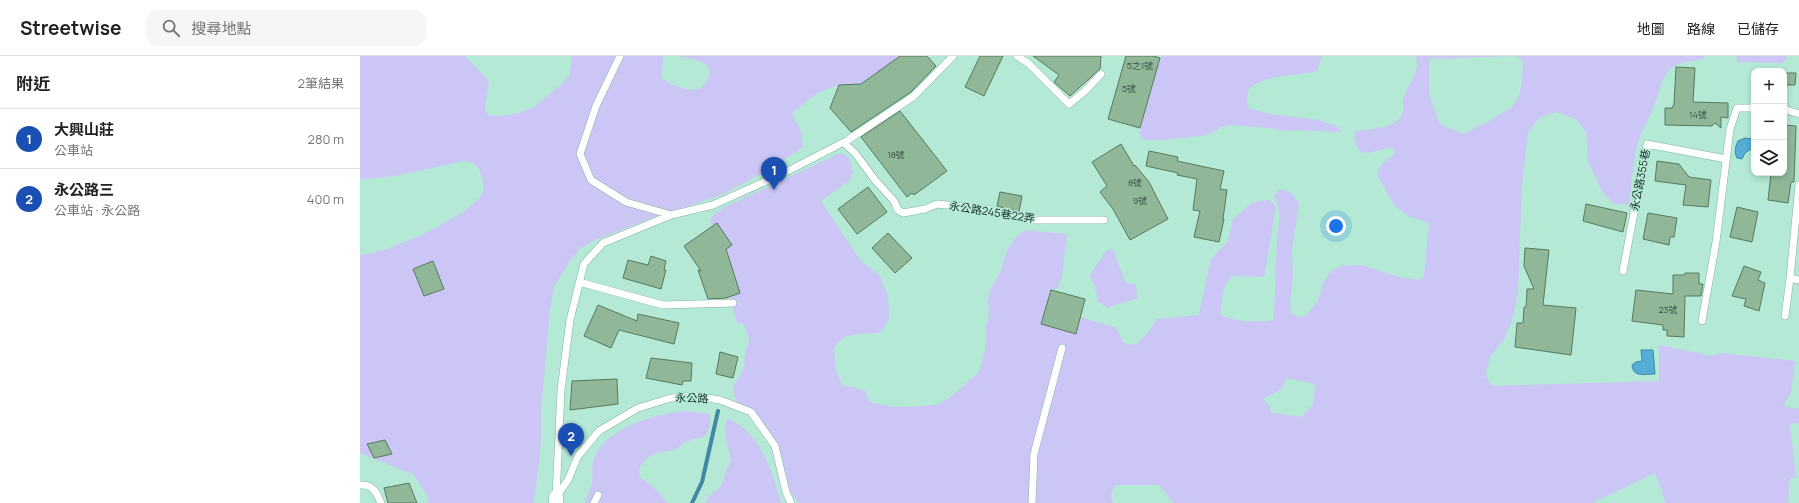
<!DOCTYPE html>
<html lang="zh-TW">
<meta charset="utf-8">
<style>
body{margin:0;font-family:Manrope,"Noto Sans TC",sans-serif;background:#f6f6f6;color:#202124}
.controls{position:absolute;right:12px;top:12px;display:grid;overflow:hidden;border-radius:8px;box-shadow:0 2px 6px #0003}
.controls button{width:36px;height:36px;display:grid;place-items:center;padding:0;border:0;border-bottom:1px solid #e0e0e0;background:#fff;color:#202124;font:20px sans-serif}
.you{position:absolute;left:976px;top:170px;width:14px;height:14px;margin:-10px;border:3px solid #fff;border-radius:50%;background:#1a73e8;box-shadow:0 0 0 6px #1a73e833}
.badge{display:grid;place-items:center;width:26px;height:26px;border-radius:50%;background:#1a73e8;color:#fff;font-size:13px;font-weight:700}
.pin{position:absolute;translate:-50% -33px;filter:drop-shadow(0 1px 2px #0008)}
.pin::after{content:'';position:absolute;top:21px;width:14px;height:12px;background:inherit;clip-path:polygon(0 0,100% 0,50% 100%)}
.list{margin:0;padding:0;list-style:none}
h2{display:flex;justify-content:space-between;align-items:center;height:52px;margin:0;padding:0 16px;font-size:17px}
h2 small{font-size:13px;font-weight:400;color:#757577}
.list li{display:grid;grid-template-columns:26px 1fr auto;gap:12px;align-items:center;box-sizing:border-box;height:60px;padding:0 16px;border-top:1px solid #e0e0e0}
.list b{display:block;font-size:15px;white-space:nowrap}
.list p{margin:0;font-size:13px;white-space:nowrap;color:#757577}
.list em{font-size:13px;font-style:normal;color:#757577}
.icon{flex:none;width:22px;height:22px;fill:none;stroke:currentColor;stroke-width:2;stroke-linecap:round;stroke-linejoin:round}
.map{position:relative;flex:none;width:1439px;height:447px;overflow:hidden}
header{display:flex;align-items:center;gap:24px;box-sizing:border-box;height:56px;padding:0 20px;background:#fff;border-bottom:1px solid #e0e0e0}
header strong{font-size:19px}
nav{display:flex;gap:22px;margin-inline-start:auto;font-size:14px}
.search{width:280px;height:36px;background:#f6f6f6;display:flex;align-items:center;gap:10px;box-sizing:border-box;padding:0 14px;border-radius:12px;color:#757577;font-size:15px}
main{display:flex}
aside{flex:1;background:#fff}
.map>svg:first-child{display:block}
.green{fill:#ccc6f7;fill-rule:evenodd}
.water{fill:#54aed7;stroke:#4388a3}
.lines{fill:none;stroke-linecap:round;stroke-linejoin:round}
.stream{stroke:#4388a3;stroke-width:4}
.building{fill:#90b798;stroke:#567a5e}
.lane-casing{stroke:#80b4a2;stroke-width:8}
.street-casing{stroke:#80b4a2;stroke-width:15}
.lane{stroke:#fff;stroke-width:7}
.street{stroke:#fff;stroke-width:14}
.labels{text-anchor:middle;stroke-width:3;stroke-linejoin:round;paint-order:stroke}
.number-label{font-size:9px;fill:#385245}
.street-label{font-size:11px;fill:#1b3129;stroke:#b3e9d5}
</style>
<header>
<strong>Streetwise</strong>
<div class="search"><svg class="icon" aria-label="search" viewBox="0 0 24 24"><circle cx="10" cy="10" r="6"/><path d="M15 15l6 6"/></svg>搜尋地點</div>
<nav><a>地圖</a><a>路線</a><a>已儲存</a></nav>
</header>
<main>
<aside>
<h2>附近<small>2筆結果</small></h2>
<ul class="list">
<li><span class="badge" style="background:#1a4fb4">1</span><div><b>大興山莊</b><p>公車站</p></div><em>280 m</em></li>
<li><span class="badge" style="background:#1a4fb4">2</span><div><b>永公路三</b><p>公車站 · 永公路</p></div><em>400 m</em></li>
</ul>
</aside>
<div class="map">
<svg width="1439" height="447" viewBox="0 0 1439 447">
<rect width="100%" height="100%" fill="#b3e9d5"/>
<path class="green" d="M0,0h105l24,25 -4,28 1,4 8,3h8l16,-3 16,-6 30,-25 5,-7 3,-14 -1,-5h92l-1,22c6,6 26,14 35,11 9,-2 18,-17 8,-25 -7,-5 -18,-6 -27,-8h222l-39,28 -22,1 -22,8 -25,20 9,18 2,16 -36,24 -46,24 -70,23 -56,22 -14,8 -10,11 -17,28 -4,24 -9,101v31l-7,60h-108l3,-4 -15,-24 -54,-22v-198c26,-1 104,-37 120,-58 5,-7 4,-15 1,-23 -3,-9 -7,-12 -17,-13 -37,7 -65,17 -104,18z
M802,0h160l-5,15c-25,6 -46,2 -68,17l-2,14 2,6 16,5 53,7 20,7 3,5 -46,-2 -12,1 -14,-3 -40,-3 -9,3 -13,7 -43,5h-21l-3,-5v-7l20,-70z
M1056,0h288l1,2c-11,4 -27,3 -35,11 -8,8 -12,26 -16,37 -4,12 -12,23 -16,36 -5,20 -6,41 -9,62h-15l-11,-11 -15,-31 -2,-30 -9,-12 -20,-8 -18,6 -11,15 -6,52 -4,108 -6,28 -8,18 -13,17 -6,19 7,11 167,-5v-36l53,11 9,-3 74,8 -4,31 -8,14 16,3v14l-9,1 6,54h-6l-2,25h-122l-11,-30 -63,30h-418l-15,-18h-43c-5,6 -6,11 -3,18h-314l-9,-12 -12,-46 -40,-41c-9,-20 -3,-18 5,-34 2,-6 1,-13 3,-19 0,-3 2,-6 3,-9 0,-5 -3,-14 -6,-18l-6,-1 -17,-60 -10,-44 12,-11 114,-53 5,-2 8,5 4,14 -3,8 -29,21 39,59 20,16 8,20 1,23 -8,13c-20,5 -34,-4 -47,16l2,22 6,15 11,2 12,4 5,11 22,5 32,-1 15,-2 10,-6 30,-26 6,-21 1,-25 3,-11 -1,-13 2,-12 10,-17 6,-20 8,-14 11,-9 42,4 -5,42 -5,13 -6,1 -10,34 34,10 6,-17 35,11 8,15 11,2 12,-11 10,-15 42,-4 12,-56 17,-18 5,-22 20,-17 17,-2 6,7 -12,70 -33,-1 -7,12 -4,27c15,7 36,8 53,5 3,-26 2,-52 4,-78 1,-16 6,-31 -3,-45l4,-7c10,-1 18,5 21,15l-7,43 1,30 -3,23 1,13 7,3 7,-1 13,-15 5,-18 8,-12 11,-5 19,-1 38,12 21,3 4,-5 5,-52 -21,-7 -14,-11 -17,-30 3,-9 15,-13 -3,-5c-21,1 -35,17 -38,-14l2,-3c13,-2 43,-2 47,-19 1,-5 -1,-11 1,-15 5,-16 16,-22 12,-41zM1155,0c6,2 8,4 8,10 -1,11 -1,26 -7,36 -8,11 -40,25 -53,32l-23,-10 -11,-31v-34zM926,322l29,6 -2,20 -11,13 -30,-4 -3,-8 -6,-6 19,-10z
M1376,0h50l1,4h-3l-1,3 -46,-1z
M750,193l3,1 12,31 4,3h7l1,14c-10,5 -20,5 -29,10l-10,-6 -3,-15 -5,-10c3,-11 11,-14 14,-24z
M323,355l27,3v11l-3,9 -6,4h-5l-12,5 -9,7 -19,3 -9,5 -8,10 1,10c12,6 19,14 27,25h-82c2,-7 6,-14 7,-21 1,-7 -1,-17 2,-24 11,-30 61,-44 89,-47z
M368,363c26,11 37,35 46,60 3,8 4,17 8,24h-76c4,-13 11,-10 15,-17 4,-8 5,-17 10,-25 -2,-14 -7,-25 -5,-40z"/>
<path class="water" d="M1385,82l7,1 2,2v6l-9,6 -3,6 -5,-1c-3,-6 -2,-11 1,-17z
M1281,294h12l2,24c-10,0 -22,4 -23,-9l4,-3 6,-1z"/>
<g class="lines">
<path class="stream" d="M332,447l10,-21 16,-71"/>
</g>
<path class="building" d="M540,0h27l9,10 -25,26 -60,40 -21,-24 9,-23 22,-1z
M620,0h23l-19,40 -19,-9z
M673,0h68l-1,13 -30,27 -16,-14 5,-7z
M766,0h27l7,2 -20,70 -32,-9z
M1316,11l19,1 -2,34 35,1v15l-7,-1v11l-6,-5 -3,3 -47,-1v-17h7l2,-4z
M1424,17h12l-1,12h-11z
M540,55l47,60 -33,24 -2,-2 -5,4 -46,-60z
M1424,69l12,1 -2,56h-3l-3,21 -20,-3 3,-27h13z
M761,88l13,22 1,-1 14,17 19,37 -38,21 -17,-31 -13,-17 7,-6 -15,-24z
M789,95l29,6 -1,4 47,10 -4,18 7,1 -4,29h1l-5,23 -25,-5 6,-26 -7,-1 4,-31 -20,-4 1,-2 -32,-7z
M1297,105l22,3 10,13 22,3 -3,27 -25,-2 3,-20 -31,-4z
M508,131l19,25 -30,22 -19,-25z
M640,136l22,4 -3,16 -22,-6z
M1226,148l41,9 -4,19 -40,-11z
M1377,151l21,5 -6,30 -22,-5z
M1288,157l29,5 -3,19h-4l-1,8 -26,-6z
M357,167l15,22 -6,4 14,44 -14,5 -18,1 -10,-29 3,1 -17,-25z
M528,177l24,25 -17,15 -23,-25z
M1165,192l24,2 -6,55 33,3 -5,47 -56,-8 2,-24h6l1,-16h2l1,-18h7l-10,-23z
M291,200l15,5 -2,9h2l-5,19 -38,-11 5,-18 20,5z
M73,205l11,28 -20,7 -11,-27z
M1384,210l17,6 -3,8 7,3 -6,28 -15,-5 2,-7 -14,-3z
M1325,217h14v11h4l-2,12h-16l-1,41 -17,-1v-6h-4v-5l-31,-4 4,-31 37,4v-19h11z
M691,234l34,9 -9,35 -35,-10z
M238,249l39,16 1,-7 41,9 -5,21 -55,-14 -8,18 -27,-12z
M360,296l18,5 -5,21 -17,-4z
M291,302l41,5 -1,18h-8l-1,4 -36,-7z
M257,323l1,25 -48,6 2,-29z
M25,384l7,14 -18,4 -7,-14z
M49,427l8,20h-29l-4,-15z"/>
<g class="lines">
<g class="lane-casing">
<path id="lane" d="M260,0l-24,50 -16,48 11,26 35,22 45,13
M657,0l11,7 41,41 16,-13 16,-17
M1424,53l15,5
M484,87l11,10 20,27 19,21 4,9 5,3 22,-4 12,-5 49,5 44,11h74
M1439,129l-9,93 9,2
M1263,215l24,-127 79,15
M219,226l84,23 70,-2
M1425,260l5,-38
M1342,265l14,-79 14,-113 7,-21h17
M0,429c13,-1 16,7 21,18
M196,441l5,-107 9,-70 14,-56 19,-21 68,-28 42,-10 71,-32 64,-33 66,-44 39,-40
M196,441l12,-17 10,-24 21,-25 39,-23 33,-10 25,-2 24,4 31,12 24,34 11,46 5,11
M234,447l4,-8
M672,447l2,-49 28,-106"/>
</g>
<g class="street-casing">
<path id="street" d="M196,447v-6"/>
</g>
<use href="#lane" class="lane"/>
<use href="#street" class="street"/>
</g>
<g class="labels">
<g class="number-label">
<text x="780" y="13">5之1號</text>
<text x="769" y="36">5號</text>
<text x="1338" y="62">14號</text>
<text x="536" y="102">18號</text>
<text x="775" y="130">8號</text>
<text x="780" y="148">9號</text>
<text x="1308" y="257">23號</text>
</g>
<g class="street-label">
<text transform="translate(1280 124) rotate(-79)" y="4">永公路355巷</text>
<text transform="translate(632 156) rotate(9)" y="4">永公路245巷22弄</text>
<text transform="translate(332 342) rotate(2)" y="4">永公路</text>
</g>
</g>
</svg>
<div class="controls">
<button>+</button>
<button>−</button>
<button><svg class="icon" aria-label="layers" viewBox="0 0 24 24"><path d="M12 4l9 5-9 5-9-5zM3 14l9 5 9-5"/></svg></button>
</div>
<div class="you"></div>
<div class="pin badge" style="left:414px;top:134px;background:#1a4fb4">1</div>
<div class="pin badge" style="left:211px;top:400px;background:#1a4fb4">2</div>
</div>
</main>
